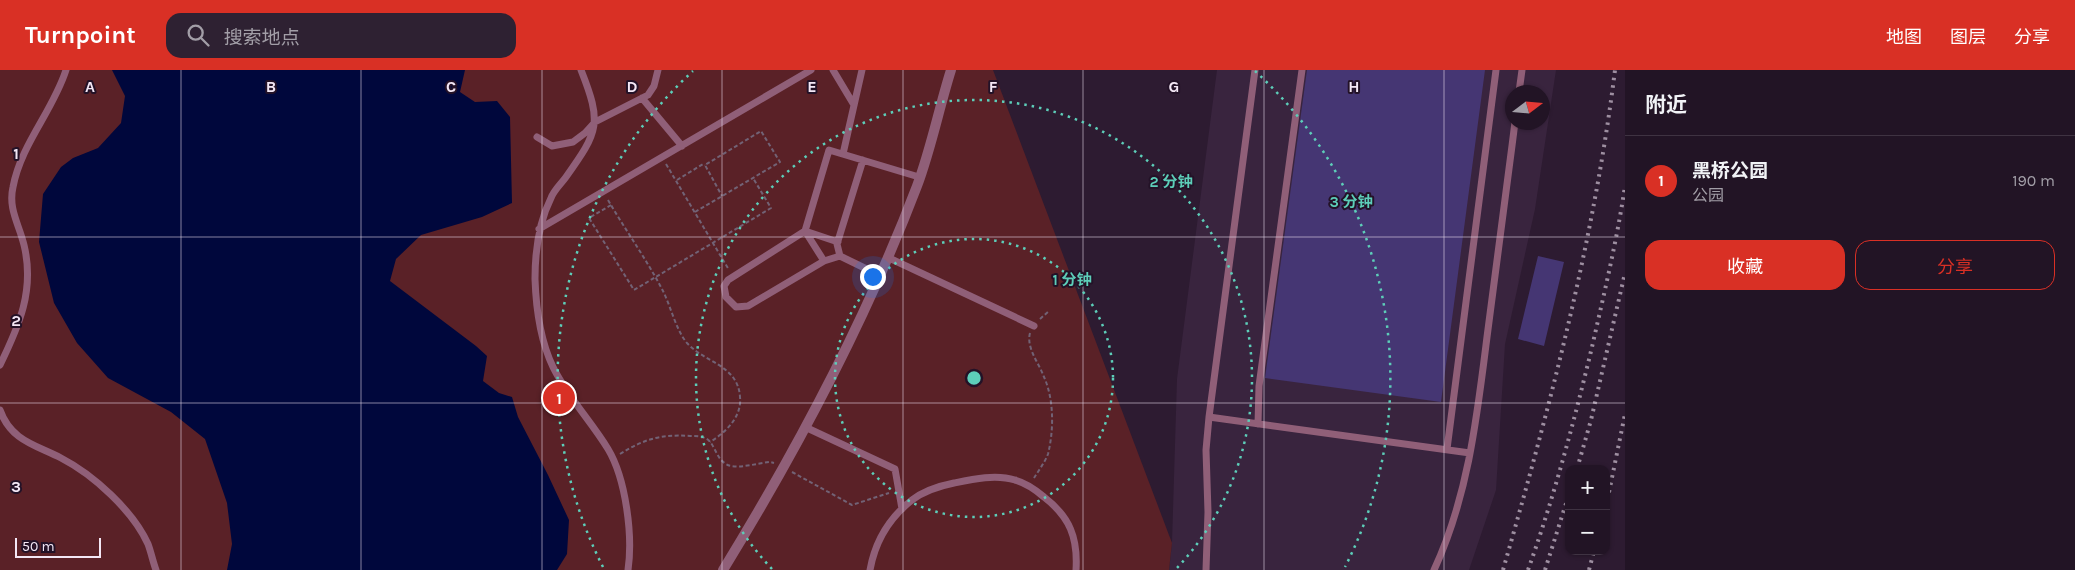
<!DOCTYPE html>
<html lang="zh">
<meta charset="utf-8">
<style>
body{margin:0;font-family:Karla,"Noto Sans SC",sans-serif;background:#2e2132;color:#f1f3f6}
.controls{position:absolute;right:15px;bottom:15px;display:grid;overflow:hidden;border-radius:10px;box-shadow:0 1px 4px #0004}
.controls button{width:45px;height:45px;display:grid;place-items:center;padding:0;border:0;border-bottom:1px solid #3f3342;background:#221425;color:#f1f3f6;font:25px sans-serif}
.compass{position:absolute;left:1505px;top:15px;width:45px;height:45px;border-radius:50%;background:#221425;box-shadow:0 1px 4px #0004;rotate:74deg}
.scale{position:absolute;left:15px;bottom:12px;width:86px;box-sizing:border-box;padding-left:5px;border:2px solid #f3e7f5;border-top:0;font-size:14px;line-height:18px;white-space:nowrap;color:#f3e7f5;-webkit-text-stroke:4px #231227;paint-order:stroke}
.you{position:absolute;left:872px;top:206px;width:18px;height:18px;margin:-12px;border:4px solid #fff;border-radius:50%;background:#1a73e8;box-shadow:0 0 0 8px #1a73e833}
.badge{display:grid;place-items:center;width:32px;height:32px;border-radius:50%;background:#d93025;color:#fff;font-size:16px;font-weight:700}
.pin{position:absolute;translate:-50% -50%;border:2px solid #fff;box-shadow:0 1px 5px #0006}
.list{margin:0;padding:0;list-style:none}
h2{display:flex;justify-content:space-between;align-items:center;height:65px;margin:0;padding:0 20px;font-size:21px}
h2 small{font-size:16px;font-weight:400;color:#a29ea7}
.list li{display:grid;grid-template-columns:32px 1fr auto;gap:15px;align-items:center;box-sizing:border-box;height:90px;padding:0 20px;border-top:1px solid #3f3342}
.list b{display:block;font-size:19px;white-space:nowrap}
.list p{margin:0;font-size:16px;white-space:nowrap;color:#a29ea7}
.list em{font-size:16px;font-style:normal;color:#a29ea7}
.actions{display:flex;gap:10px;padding:15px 20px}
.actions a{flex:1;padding:11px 0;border:1px solid #d93025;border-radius:15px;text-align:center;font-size:18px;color:#d93025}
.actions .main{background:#d93025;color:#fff}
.icon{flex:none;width:28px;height:28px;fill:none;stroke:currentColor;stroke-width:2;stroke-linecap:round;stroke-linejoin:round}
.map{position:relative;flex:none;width:1625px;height:500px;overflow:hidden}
header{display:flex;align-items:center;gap:30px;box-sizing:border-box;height:70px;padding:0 25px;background:#d93025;color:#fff}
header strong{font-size:24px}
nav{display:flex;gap:28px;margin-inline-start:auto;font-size:18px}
.search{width:350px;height:45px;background:#2e2132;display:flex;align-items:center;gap:12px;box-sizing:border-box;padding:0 18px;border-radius:15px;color:#a29ea7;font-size:19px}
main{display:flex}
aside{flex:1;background:#221425}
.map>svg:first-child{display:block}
.built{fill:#39243e;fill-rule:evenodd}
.green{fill:#5a2127}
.water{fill:#00073c}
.building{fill:#453673}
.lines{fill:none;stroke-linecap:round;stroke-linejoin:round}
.path{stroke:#726275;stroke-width:2;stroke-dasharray:4 2.5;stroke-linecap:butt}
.lane{stroke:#905f78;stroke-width:7}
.street{stroke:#905f78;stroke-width:10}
.rail{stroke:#9e8fa1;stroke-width:4;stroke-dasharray:2.5 5;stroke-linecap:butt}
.grid{fill:none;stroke:#f3e7f5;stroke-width:1;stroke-opacity:0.55}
.ring{fill:none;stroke:#5dceb9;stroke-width:2.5;stroke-dasharray:2.5 5}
.grid-label{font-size:16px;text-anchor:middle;font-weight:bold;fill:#f3e7f5;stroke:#231227;stroke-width:4;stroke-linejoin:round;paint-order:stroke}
.centre{fill:#5dceb9;stroke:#231227;stroke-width:2.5}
.ring-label{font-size:15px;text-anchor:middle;font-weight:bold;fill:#5dceb9;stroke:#231227;stroke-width:4;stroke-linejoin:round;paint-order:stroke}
</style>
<header>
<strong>Turnpoint</strong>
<div class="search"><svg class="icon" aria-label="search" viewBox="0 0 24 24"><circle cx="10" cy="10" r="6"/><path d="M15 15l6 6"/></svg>搜索地点</div>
<nav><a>地图</a><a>图层</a><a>分享</a></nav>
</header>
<main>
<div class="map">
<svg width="1625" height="500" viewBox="0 0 1625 500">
<rect width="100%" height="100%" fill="#2d1b31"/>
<path class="built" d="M1217,0h339l-21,139 -30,135 -9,146 -27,80h-300l3,-27 5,-164zM1512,22h30v30h-30z"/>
<path class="green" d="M0,0h993l179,473 -3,27h-1169z"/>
<path class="water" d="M112,0h353l-5,22 15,10 22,-1 13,16 2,86 -30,14 -61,18 -25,24 -6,22 86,65 11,10 -4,25 16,12 13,4 6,20 30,58 21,45 -2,34 -10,16h-330l5,-26 -5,-41 -22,-64 -34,-27 -63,-34 -31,-35 -23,-40 -15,-61 4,-48 18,-27 12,-9 25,-10 23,-25 4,-27z"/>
<path class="building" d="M1307,0h178l-44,332 -176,-24z
M1538,186l26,6 -20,84 -26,-7z"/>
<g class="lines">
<path class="path" d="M666,94l63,106
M677,110l26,-16 2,1
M608,130c18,31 39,60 55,91 8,16 13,39 24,52 18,20 51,22 53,54 2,20 -14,35 -30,45
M611,135l-22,13 45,72 137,-82 -18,-30
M695,142l85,-50 -19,-31 -56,34 17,31
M1040,249l9,-8
M1030,263c-4,15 9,30 14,44 10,22 10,53 4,77 -3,8 -9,16 -14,24
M620,384c24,-15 41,-20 70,-18 8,0 16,0 21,7 6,9 8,20 20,23 12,2 27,-3 39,-4l4,1
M792,402l60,33 37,-12"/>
<path class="lane" d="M581,0c21,53 18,61 -15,107 -5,7 -12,13 -15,21 -13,26 -16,53 -16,81 1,30 5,61 18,88 14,29 38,54 55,82 18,30 25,87 20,121
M833,0l21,35
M1519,22l3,-22
M642,28l40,48
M537,67l15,9 21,-4 12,-9 10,-11 53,-27 6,-9 4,-16
M843,84l19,-84
M863,90l-26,84 3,12 39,19
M539,159l272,-159
M805,161l19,30
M805,161l33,11
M840,186l-16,5 -76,45 -12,1 -10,-10 -2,-11 4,-6 77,-49 24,-81 90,27
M887,187l147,69
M0,295c19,-39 35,-75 24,-120 -5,-21 -16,-36 -11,-58 8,-43 40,-76 53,-117
M0,340c11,31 36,35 61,48 33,17 72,53 87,86 3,8 5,18 8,26
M1209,347l261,36
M1258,354l1,-38 43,-316
M805,357l90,42 7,40
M1447,379l49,-379
M870,500c5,-28 19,-52 42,-70 13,-10 27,-14 42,-17 19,-4 42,-9 61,-3 11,3 21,10 29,17 26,20 34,41 32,73
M1206,500l2,-58 -2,-62 3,-33 46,-347
M1434,500c34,-73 43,-153 53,-233 9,-71 19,-143 28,-215"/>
<path class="street" d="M723,500c75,-122 143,-250 194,-384 14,-37 22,-78 34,-116"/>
<path class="rail" d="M1577,399l14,-49 34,-147
M1606,437l19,-93
M1503,500c47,-164 91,-330 112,-500
M1528,500c26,-73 46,-148 64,-223 12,-53 25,-107 33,-161
M1545,500l24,-76
M1589,500l5,-19"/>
</g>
<path class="grid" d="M181,0v500M361,0v500M542,0v500M722,0v500M903,0v500M1083,0v500M1264,0v500M1444,0v500M0,167h1625M0,333h1625"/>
<g class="ring">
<circle cx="974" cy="308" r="139"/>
<path d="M772 499A278 278 0 1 1 1176 499"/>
<path d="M603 497A416 416 0 0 1 693 1M1255 1A416 416 0 0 1 1345 497"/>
</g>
<g class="grid-label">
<text x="90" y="22">A</text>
<text x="271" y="22">B</text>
<text x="451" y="22">C</text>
<text x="632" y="22">D</text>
<text x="812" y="22">E</text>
<text x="993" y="22">F</text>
<text x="1174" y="22">G</text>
<text x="1354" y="22">H</text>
<text x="16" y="89">1</text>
<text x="16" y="256">2</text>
<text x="16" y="422">3</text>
</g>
<circle cx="974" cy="308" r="8" class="centre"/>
<g class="ring-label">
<text x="1171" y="117">2 分钟</text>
<text x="1351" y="137">3 分钟</text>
<text x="1072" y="215">1 分钟</text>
</g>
</svg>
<div class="controls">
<button>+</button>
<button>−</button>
</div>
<svg class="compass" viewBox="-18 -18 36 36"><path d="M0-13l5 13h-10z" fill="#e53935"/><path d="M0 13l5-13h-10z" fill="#a29ea7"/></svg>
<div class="scale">50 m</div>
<div class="you"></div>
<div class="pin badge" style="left:559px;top:328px">1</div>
</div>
<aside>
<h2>附近<small></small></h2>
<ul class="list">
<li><span class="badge">1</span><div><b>黑桥公园</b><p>公园</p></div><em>190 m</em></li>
</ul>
<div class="actions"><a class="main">收藏</a><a>分享</a></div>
</aside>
</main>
